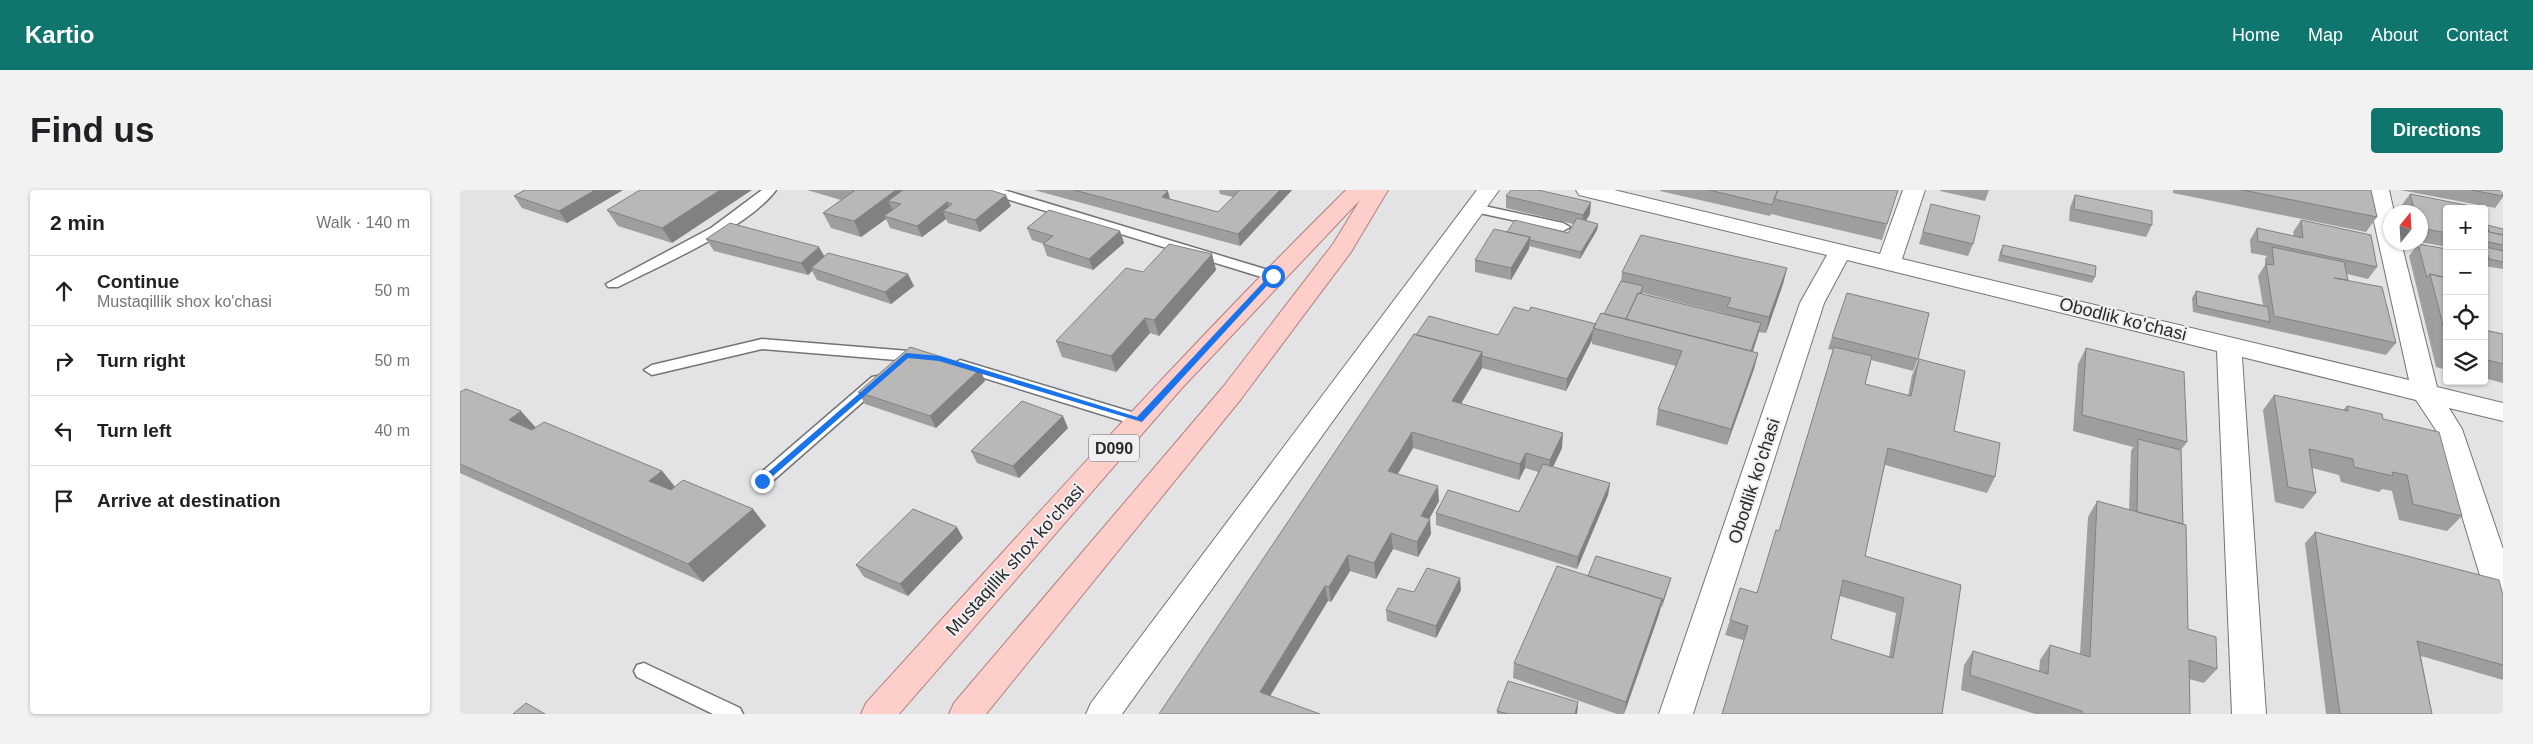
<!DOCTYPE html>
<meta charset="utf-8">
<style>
body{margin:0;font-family:Arial,sans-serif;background:#f2f2f2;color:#202124}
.controls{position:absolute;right:15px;top:15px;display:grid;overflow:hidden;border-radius:5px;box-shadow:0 1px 4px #0004}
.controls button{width:45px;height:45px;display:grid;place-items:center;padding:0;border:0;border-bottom:1px solid #e0e0e0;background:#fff;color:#202124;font:25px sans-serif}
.compass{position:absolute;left:1923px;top:15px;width:45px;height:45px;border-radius:50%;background:#fff;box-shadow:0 1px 4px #0004;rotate:18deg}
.stop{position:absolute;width:15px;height:15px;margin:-11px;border:4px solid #1a73e8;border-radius:50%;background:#fff}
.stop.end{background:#1a73e8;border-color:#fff;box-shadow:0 1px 5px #0008}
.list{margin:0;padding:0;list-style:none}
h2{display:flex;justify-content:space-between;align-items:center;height:65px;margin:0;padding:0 20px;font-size:21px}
h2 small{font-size:16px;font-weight:400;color:#757577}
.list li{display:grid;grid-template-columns:32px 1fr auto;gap:15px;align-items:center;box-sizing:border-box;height:70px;padding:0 20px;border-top:1px solid #e0e0e0}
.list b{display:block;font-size:19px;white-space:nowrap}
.list p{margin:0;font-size:16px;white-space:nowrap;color:#757577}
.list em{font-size:16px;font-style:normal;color:#757577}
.icon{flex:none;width:28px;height:28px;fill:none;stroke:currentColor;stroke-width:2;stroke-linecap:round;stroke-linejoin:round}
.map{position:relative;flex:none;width:2043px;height:524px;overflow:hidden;border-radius:5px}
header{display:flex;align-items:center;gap:30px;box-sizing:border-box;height:70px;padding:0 25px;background:#0f766e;color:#fff}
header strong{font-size:24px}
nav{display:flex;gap:28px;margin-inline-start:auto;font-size:18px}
.intro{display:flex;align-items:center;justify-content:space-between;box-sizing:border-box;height:120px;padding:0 30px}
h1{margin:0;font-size:35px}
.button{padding:12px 22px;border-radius:5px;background:#0f766e;color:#fff;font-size:18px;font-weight:700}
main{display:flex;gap:30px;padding:0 30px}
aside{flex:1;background:#fff;border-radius:5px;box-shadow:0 1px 4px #0004}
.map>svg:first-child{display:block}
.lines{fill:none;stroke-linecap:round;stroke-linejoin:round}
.lane-casing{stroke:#747477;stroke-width:3}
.street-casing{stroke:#747477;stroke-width:2}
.primary-casing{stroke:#b27f7c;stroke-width:2}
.lane{fill:#fff;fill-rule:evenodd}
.street{fill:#fff;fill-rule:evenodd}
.primary{fill:#fdceca;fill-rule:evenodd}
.wall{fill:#a09e9d;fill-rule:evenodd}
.shaded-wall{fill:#82817f}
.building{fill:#bab8b6;stroke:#82817f;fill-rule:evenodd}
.route{fill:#1a73e8}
.labels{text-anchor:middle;stroke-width:4;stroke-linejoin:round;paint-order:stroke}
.shield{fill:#f0f0f2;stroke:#656567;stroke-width:1}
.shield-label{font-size:16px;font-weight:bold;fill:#2a2a2b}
.street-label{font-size:18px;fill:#2a2a2b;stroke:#f0f0f2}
</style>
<header>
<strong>Kartio</strong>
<nav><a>Home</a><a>Map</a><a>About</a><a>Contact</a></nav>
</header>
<div class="intro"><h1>Find us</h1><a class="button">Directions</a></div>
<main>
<aside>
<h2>2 min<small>Walk · 140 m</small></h2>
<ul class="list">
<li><svg class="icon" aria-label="ahead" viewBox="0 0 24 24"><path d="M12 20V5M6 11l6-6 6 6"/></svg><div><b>Continue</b><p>Mustaqillik shox ko'chasi</p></div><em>50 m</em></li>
<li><svg class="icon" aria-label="right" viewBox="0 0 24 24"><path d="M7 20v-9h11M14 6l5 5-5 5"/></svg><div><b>Turn right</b></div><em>50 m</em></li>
<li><svg class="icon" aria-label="left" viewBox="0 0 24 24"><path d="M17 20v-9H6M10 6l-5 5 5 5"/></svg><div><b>Turn left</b></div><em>40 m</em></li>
<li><svg class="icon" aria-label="arrive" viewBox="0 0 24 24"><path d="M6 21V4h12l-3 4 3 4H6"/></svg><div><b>Arrive at destination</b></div></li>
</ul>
</aside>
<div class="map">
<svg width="2043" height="524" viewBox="0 0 2043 524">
<rect width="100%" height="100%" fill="#e3e3e5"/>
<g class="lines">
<g class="lane-casing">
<path id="lane" d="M302,0h14c-28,38 -115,75 -158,97h-10l-2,-3 105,-56z
M525,0h19l274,83 2,3 -2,3h-10l-281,-86z
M1015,14l88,19 7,4 -7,4 -93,-20 -1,-3z
M302,149l159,13 7,5 -7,5 -159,-13 -110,26 -8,-5 8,-5z
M500,170l185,56 2,4 -2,4 -6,2 -184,-57 -3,-4z
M417,186l5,1 3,4 -3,4 -114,100 -6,2 -6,-2 -2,-4 2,-4 116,-100z
M184,473l96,45 3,6h-30l-76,-37 -3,-6 3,-6z"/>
</g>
<g class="street-casing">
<path id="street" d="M1017,0h22l-377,524h-36l5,-11z
M1116,0h38l266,64 23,-64h22l-23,69 507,121 -42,-190h22l5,22h-4v30h11l36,145 66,16v18l-54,-13 13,21 41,120v66l-11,-4 -4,-9 -52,-172 -20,-30 -174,-43 24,357h-34l-15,-363 -370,-91 -23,43 -131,411h-34l141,-411 27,-48 -248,-60z"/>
</g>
<g class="primary-casing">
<path id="primary" d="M886,0h42l-37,62 -110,147 -255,315h-37l5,-11 269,-316 110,-143 27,-44 -178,188 -283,326h-38l5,-11c157,-173 313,-348 480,-513z"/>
</g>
<use href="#lane" class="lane"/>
<use href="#street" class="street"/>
<use href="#primary" class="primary"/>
</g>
<path class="wall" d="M65,0h98l-56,33 -45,-15 -8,-12z
M180,0l32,53 -54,-17 -11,-16z
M347,0h183l21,16 -31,26 -32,-9 -2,-4 -24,18 -32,-9 -4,-9 -25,18 -30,-9 -8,-15 18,-13z
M574,0h131h-1l6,9 48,13 15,-15 -13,-3 -1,-4h73l-52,56z
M1200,0h238l-16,50 -111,-26 -1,2 -110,-25z
M1480,0h49l-4,11 -45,-10z
M1713,0h198l6,27 -11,15 -193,-39z
M1940,0h102l1,3v4l-8,11z
M1950,4l37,15v38l-27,-5v-30h-17l-2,-6z
M1615,5l77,30 -6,12 -77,-16 1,-14z
M1046,6l84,18 -4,7 12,3 -1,6 -17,29 -51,-13v3l-18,31 -36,-8v-12l32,-28 61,1 5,-9 -67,-16z
M1471,14l42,40 -5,12 -49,-12z
M2024,28l3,7 16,4v40l-19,-3z
M1841,30l76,47 -9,12 -21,-5 1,6h-1l49,63 -10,12 -193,-43 -1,-14 4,-7 67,14 -5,-29 7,-11v-6l2,-3 -16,-3 -1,-13 7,-12 37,8 -1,-4z
M567,38l93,3 4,12 -31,27 -46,-14 -4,-12h1l-12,-4z
M246,49l118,17 90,30 -23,18 -74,-24 -5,-9 -4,4 -94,-24z
M1958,54l29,5v121l-11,-3 -27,-111z
M1543,55l92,32 -3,6 -94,-22 2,-9z
M752,64l4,16 -57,66 -9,-3 -34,39 -54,-15 -6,-16 87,-69z
M1327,78l-4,16 -17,49 -7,-1 -6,20 5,1 -4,16 -27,76 -71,-20 2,-16 18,-43 -84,-22v-4l-26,51 -84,-23 -21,36 101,44 -9,19 57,16 -2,12 -31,74 -141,-44v-12l83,-1 19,-40 -13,-4 -6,12 -106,-32 -15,26 41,27 -10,18 2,15 -13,23 -25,-8 -17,30 -26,-8 -19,31 -3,-1 -169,113 257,-379h82l31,-24 67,13 8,-10 17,-33 1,-9zM1183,103l83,21 -1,1 -83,-21z
M2024,89l4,12 -4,4z
M2024,140l19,4v49l-19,-5z
M1372,147l86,22 -5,12 -42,-11 -6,24 43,12 4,-21 7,-16 35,72 41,46 -8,16 -102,-28 -20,91 96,29 -19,129 -199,-74 -18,-5 5,-15 27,-27 22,-62 54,-181 -5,-1zM1380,406l56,17 -7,44 -58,-18z
M1626,158l101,94 -6,8 2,74 5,105 29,40 -13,14 -15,-4 1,35h-155l-74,-24 3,-25 9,-14 66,20 1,-11 10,-15 30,9 8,-137 9,-16 32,9 2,-59 2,-4 -60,-16 5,-67z
M520,179l5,12 -49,47 -71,-24 -7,-12z
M0,202l76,35 126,44 13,16 78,22 13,17 -63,56 -243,-109z
M1814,205l69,15 4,-4 36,13 79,97 -15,15 -48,-11 -7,-29 -10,-2 -3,3 -38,-10 -2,-7 -27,-7 4,25 -13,16 -28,-7 -12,-92z
M608,238l-49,50 -42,-15 -6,-12z
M1855,342l188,63v85l-82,-24 11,58h-106l-21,-171z
M503,348l-55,58 -44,-19 -8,-12z
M1211,388l-9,29h-1l-2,7 -35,100h-7l-104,-36 1,-15z
M1001,400l-25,48 -49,-17 -1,-11 28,-18z
M1118,512l-1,12h-80v-3z"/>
<path class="shaded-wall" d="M135,0h28l-56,33 -8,-12z
M260,0h32l-80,53 -10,-15z
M436,0h28l-23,14 -13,-3 6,11 -10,4 2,3 -25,18 -7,-16z
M820,0h12l-52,56 -2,-12z
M708,1l3,12 -9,-6z
M546,5l5,11 -31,26 -5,-12z
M487,12l4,11 -8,-2 3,8 -24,18 -5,-11z
M1131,12l-1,12 -8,12 1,-11z
M1138,34l-1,6 -17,29 1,-7z
M660,41l4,12 -31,27 -4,-11z
M1070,47l-1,12 -18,31v-12z
M359,57l7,12 -15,9 1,3 -4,4 -7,-12z
M752,64l4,16 -57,66 -5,-16z
M1327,78l-4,16 -17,49 3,-16z
M448,84l6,12 -23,18 -6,-12z
M685,128l5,15 -34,39 -5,-16z
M1301,133l-3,12 -11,32 3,-12z
M1133,138l-1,12 -26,51 1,-12z
M1022,162v16l-29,49 -1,-16z
M1298,163l-4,16 -27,76 4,-16z
M520,179l5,12 -49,47 -6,-12z
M61,221l16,18 -12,9 -16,-18z
M603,226l5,12 -49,50 -6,-12z
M952,242l1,16 -23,38 -2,-15z
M1103,243l-1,15 -13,27 1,-15z
M1066,263l-1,15 -6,12 1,-16z
M202,281l14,17 -12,11 -15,-18z
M1150,293l-2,12 -31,74 1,-12z
M978,296l1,15 -17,31 -1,-16z
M293,319l13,17 -63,56 -15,-18z
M970,329l1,15 -13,23 -1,-15z
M497,337l6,11 -55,58 -8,-12z
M931,343l2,16 -17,30 -2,-16z
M888,365l2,16 -19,31 -2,-15z
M1000,388l1,12 -25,48v-12z
M1211,388l-2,6 -7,23 1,-6z
M865,396l3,15 -64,105 -4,-14z
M1202,409l-3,15 -35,100 2,-12z
M1118,512l-1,12h-2z"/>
<path class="building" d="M65,0h70l-36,21 -45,-15z
M180,0h80l-58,38 -55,-18z
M392,0h44l-42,31 -31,-8 31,-22z
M443,0h87l16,5 -31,25 -32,-9 9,-7 -5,-2 -30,24 -33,-10 17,-12 -13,-3z
M614,0h89l5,1 -6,6 56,15 22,-22h40l-42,44z
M1051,0h27l53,12 -8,13 -77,-19z
M1249,0h69l-6,15z
M1318,0h120l-11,34 -113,-25z
M1783,0h128l6,27z
M2011,0h31l1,6z
M1950,4l71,14v1h-34v24l-27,-5v-16h-5z
M1615,5l77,16v14l-78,-16z
M1471,14l49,12 -7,28 -50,-12z
M589,20l71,21 -31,28 -46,-15 10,-8 -26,-8z
M1117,28l21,6 -17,28 -51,-12v-3l-23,-5 8,-12 53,13z
M2024,28l5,14 14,3v10l-19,-4z
M1841,30l70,15 6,32 -119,-26 -1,-13 46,10z
M270,33l89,24 -18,16 -95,-24z
M2027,35l16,4v6l-14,-3z
M1034,39l36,8 -19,31 -36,-8z
M1181,45l146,33 -18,49 -42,-10 4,-9 -109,-26z
M709,54l43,10 -58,66 -9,-2 -34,38 -55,-15 70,-73 17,4z
M1958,54l29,5v29l-17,-4 -3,4z
M1543,55l93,21 -1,11 -94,-22z
M1812,57l72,15 4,18 -14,-2 48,9 14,56 -122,-27 -8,-52 8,1z
M2025,57l18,4v11l-14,-3z
M368,63l80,21 -23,18 -74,-24z
M1970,84l17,4v63z
M2024,89l4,12 -4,-1z
M1161,91l22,5 -3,8 -2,-1 -12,26 -22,-5z
M1736,101l72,16 2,15 -73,-16z
M1178,103l123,30 -10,28 -125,-32z
M1387,103l82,20 -11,46 -86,-22z
M1054,117l15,4 2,-4 65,17 -29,55 -85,-23v-4l-66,-17 13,-19 69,19z
M1141,123l157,40 -27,76 -73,-20 24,-58 -89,-23z
M2024,140l19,4v30l-19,-5z
M954,144l68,18 -30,49 111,32 -13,27 -24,-7 -6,11 -108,-32 -24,39 50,15 -17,30 9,3 -13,23 -26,-9 -17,30 -26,-8 -19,32 -4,-1 -65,106 60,22h-161z
M450,157l70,22 -50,47 -72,-24z
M1374,157l38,9 -7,28 46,12 8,-37 46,12 -11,60 46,12 -5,34 -107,-29 -23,108 96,29 -19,129h-220l26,-88 -18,-6 10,-32 17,5 19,-63 3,1zM1383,390l61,18 -11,60 -62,-19z
M1626,158l98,24 3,70 -105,-27z
M6,199l55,22 -12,9 23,10 12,-8 118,49 -13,10 22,9 12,-10 70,29 -65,55 -228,-100v-72z
M1814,205l74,16 -1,-5 35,8 1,5 56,13 23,84 -49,-12 -6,-29 -15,-3 1,4 -39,-9 -1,-8 -44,-10 7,44 -28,-6z
M562,211l41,15 -50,50 -42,-15z
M1678,249l43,11 2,74 -46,-12z
M1083,274l67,19 -32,74 -142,-44 12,-23 71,22z
M1637,311l89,24 2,104 28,8 1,32 -28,-9 1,54h-108v-3l-112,-36 3,-24 75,23 2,-29 40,12z
M453,319l44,18 -57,57 -44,-19z
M1855,342l184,48 4,15v70l-86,-24 15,73h-92z
M1136,366l75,22 -8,23 -1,-1v-1l-74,-23z
M1097,376l105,33 -36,103 -112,-39z
M967,378l33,10 -24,48 -50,-16 12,-22 16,4z
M1048,491l70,21 -3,12h-67l-11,-3z
M66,513l19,11h-32z"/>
<path class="route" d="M810,85l6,1 -134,146 -203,-61 -31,-3 -143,125 -7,-2 148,-128 34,3 197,61z"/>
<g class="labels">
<rect class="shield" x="629" y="244.5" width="50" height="27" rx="4"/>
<g class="shield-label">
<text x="654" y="264">D090</text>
</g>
<g class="street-label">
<text transform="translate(1663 129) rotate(14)" y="6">Obodlik ko'chasi</text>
<text transform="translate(1294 291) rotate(-72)" y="6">Obodlik ko'chasi</text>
<text transform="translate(555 370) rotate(-48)" y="6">Mustaqillik shox ko'chasi</text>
</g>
</g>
</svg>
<div class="controls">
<button>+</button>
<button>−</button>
<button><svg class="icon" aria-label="locate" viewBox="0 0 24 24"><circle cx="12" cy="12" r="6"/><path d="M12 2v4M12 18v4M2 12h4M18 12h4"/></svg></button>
<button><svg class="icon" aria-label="layers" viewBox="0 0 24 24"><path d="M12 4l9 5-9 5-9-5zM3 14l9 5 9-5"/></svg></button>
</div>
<svg class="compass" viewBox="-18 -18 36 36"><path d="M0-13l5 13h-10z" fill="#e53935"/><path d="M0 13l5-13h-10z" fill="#757577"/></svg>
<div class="stop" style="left:813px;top:86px"></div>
<div class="stop end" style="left:302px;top:291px"></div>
</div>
</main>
